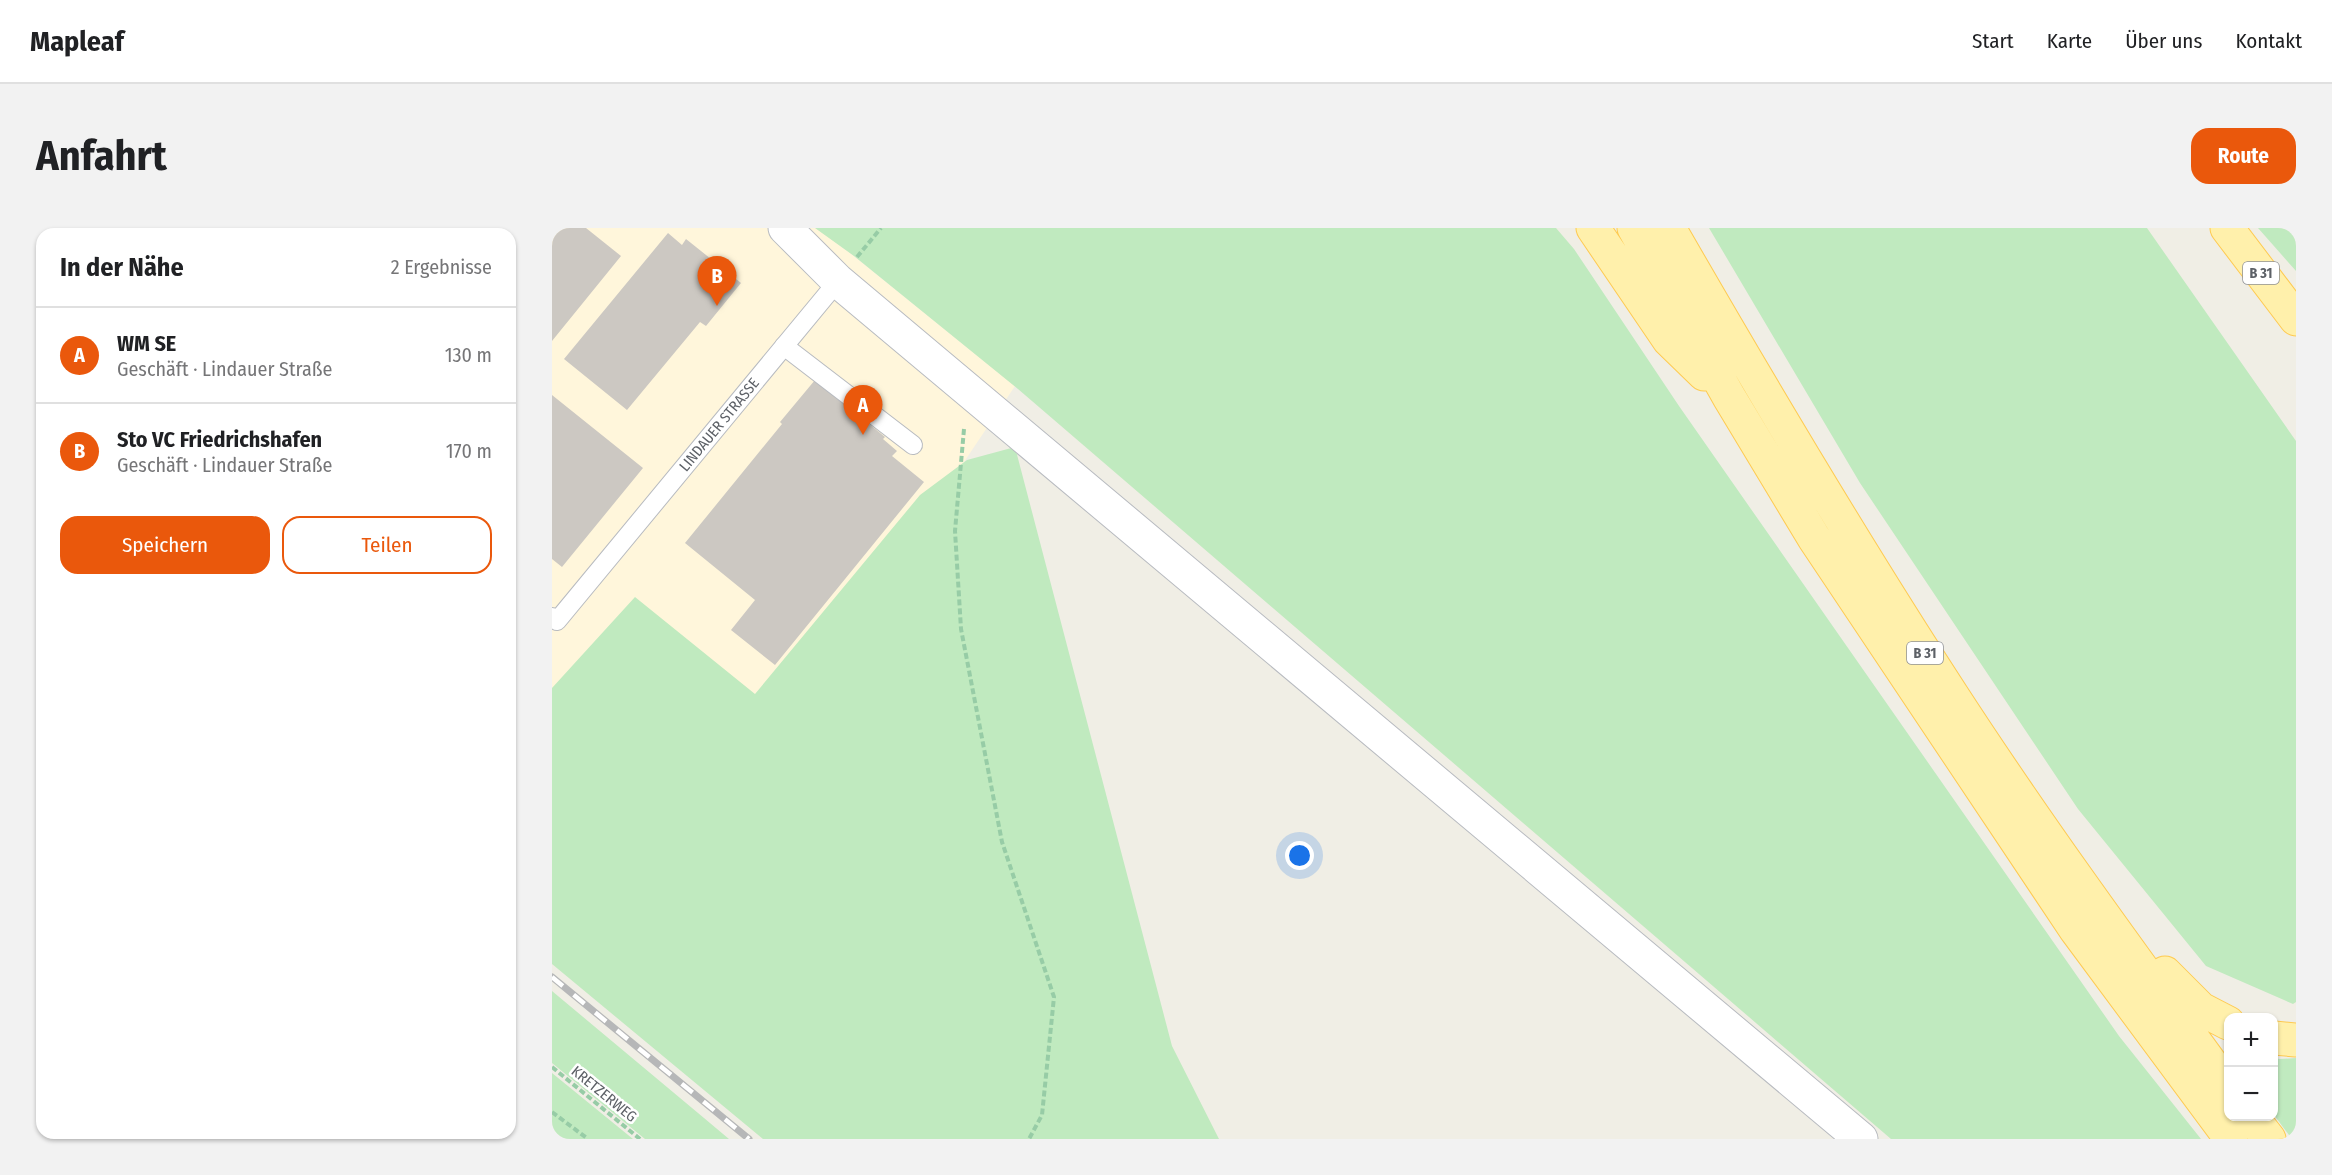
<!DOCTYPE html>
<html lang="de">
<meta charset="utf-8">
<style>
body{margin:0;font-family:"Fira Sans Condensed",sans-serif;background:#f2f2f2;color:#202124}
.controls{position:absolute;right:18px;bottom:18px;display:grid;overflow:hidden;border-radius:12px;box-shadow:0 2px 4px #0004}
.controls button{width:54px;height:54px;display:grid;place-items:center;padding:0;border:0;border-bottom:2px solid #e0e0e0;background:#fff;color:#202124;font:30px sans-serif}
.you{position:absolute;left:748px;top:628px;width:21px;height:21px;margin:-15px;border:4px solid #fff;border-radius:50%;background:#1a73e8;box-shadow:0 0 0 9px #1a73e833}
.badge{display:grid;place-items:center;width:39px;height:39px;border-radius:50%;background:#ea580c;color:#fff;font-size:20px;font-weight:700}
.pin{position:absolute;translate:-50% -50px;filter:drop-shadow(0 2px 3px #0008)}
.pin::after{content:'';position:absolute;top:32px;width:21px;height:18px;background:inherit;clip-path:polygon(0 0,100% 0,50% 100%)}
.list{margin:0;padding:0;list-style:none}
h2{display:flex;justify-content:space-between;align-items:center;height:78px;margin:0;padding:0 24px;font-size:26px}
h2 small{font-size:20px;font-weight:400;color:#757577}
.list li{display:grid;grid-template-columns:39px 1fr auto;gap:18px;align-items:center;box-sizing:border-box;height:96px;padding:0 24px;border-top:2px solid #e0e0e0}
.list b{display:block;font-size:22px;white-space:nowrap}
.list p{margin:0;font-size:20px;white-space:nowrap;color:#757577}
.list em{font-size:20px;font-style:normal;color:#757577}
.actions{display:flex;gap:12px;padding:18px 24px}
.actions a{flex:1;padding:14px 0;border:2px solid #ea580c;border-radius:18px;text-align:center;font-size:21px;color:#ea580c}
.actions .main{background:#ea580c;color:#fff}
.map{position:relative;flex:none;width:1744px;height:911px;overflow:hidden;border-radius:18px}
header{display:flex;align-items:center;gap:36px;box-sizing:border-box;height:84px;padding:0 30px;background:#fff;border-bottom:2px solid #e0e0e0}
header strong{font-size:28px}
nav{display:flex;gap:33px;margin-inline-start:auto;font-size:21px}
.intro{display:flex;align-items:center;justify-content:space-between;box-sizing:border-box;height:144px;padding:0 36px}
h1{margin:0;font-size:42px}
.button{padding:15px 27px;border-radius:18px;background:#ea580c;color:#fff;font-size:21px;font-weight:700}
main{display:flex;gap:36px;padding:0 36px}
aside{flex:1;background:#fff;border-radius:18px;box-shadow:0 2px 4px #0004}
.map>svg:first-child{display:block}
.commercial{fill:#fff6db}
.green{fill:#c0eabf}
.building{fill:#ccc8c2}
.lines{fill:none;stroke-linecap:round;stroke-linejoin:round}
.lane-casing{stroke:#b8bbc0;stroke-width:20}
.street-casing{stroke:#b8bbc0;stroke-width:35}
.primary-casing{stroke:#feca51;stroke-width:35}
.path{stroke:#97cca6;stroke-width:4;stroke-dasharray:6 3;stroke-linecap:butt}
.lane{stroke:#fff;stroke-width:18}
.street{stroke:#fff;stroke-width:33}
.primary{stroke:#fff0ab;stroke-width:33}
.rail-casing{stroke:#b6b7b8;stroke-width:7}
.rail{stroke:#fff;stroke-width:4.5;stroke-dasharray:14;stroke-linecap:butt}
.labels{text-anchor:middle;stroke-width:5;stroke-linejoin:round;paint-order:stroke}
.shield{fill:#fff;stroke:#8e9095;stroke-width:1.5}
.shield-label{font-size:14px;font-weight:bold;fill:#5d6167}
.street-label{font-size:15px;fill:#5d6167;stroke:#fff}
</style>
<header>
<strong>Mapleaf</strong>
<nav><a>Start</a><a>Karte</a><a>Über uns</a><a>Kontakt</a></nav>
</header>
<div class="intro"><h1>Anfahrt</h1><a class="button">Route</a></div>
<main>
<aside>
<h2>In der Nähe<small>2 Ergebnisse</small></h2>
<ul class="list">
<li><span class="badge">A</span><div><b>WM SE</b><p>Geschäft · Lindauer Straße</p></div><em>130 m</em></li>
<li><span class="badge">B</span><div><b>Sto VC Friedrichshafen</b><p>Geschäft · Lindauer Straße</p></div><em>170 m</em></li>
</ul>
<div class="actions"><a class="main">Speichern</a><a>Teilen</a></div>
</aside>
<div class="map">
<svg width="1744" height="911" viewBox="0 0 1744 911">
<rect width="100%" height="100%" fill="#f0eee5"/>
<path class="commercial" d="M0,0h264l34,25 165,133 -233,347 -230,84z"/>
<path class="green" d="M263,0h741l18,21 105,157 440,630 82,103h-310l-873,-750 -164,-133z
M1157,0h438l149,213v561l-3,2 -87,-38 -128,-157 -218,-326z
M1706,0h38v43z
M463,219l157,599 47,93h-456l-211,-175v-276l83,-91 120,97 165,-199 47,-35z
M0,763l152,127 25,21h-84l-93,-76z
M1722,830l6,1 16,-1v81h-4l-18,-24z
M0,845l81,66h-81z"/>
<path class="building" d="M0,0h34l35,28 -69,85z
M116,5l14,12 4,-6 55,44 -35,43 -6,-4 -73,88 -63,-51z
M263,152l70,57 -2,2 14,12 -5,5 32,26 -149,183 -44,-35 24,-30 -70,-57 97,-119 -2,-2z
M0,167l91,73 -81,99 -10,-8z"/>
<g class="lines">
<g class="lane-casing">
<g id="lane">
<path d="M232,118l129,99"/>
<path id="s1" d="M0,389l5,4 281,-340"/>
</g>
</g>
<g class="street-casing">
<path id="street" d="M233,0l53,53 1023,858"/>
</g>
<g class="primary-casing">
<path id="primary" d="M1041,0l76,112 35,34
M1082,0l95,169 85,141 262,392 155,209
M1117,0c91,158 184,315 283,467 87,134 182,263 276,392
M1675,0l69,91
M1613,745l36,36 27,14
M1722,810l22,2
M1699,888l18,23"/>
</g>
<path class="path" d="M305,29l24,-29
M412,201l-9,102 6,98 41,213 52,155 -12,118 -13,24
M0,839l88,72
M0,884l36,27"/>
<use href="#lane" class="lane"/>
<use href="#street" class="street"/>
<use href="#primary" class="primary"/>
<g class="rail-casing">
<path id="rail" d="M0,749l197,162"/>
</g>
<use href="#rail" class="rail"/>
</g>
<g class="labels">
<g class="shield">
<rect x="1691" y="34" width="36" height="22" rx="4.5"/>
<rect x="1355" y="414" width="36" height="22" rx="4.5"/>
</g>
<g class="shield-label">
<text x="1709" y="50">B 31</text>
<text x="1373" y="430">B 31</text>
</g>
<g class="street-label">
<text dy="5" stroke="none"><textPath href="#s1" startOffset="261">LINDAUER STRASSE</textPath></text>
<text transform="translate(52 866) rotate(39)" y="5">KRETZERWEG</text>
</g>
</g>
</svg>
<div class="controls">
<button>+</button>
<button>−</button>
</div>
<div class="you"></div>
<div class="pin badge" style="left:311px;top:207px">A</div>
<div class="pin badge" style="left:165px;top:78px">B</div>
</div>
</main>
